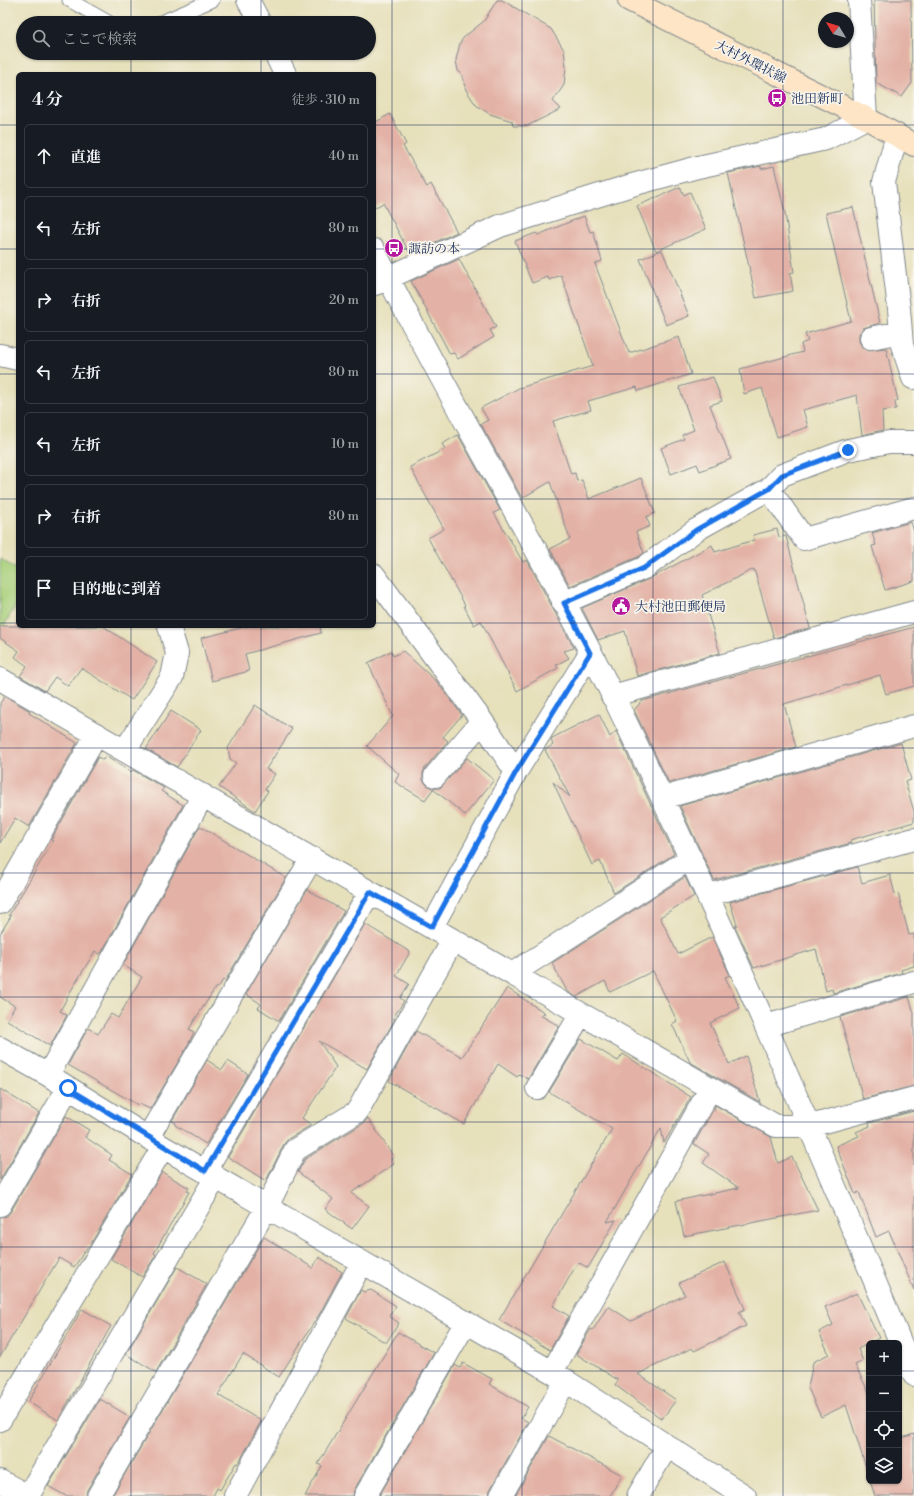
<!DOCTYPE html>
<html lang="ja">
<meta charset="utf-8">
<style>
body{margin:0;font-family:"Libre Bodoni","Noto Serif JP",serif;background:#20242c;color:#f1f3f6}
.controls{position:absolute;right:12px;bottom:12px;display:grid;overflow:hidden;border-radius:6px;box-shadow:0 1px 3px #0004}
.controls button{width:36px;height:36px;display:grid;place-items:center;padding:0;border:0;border-bottom:1px solid #363941;background:#171b24;color:#f1f3f6;font:20px sans-serif}
.compass{position:absolute;left:818px;top:12px;width:36px;height:36px;border-radius:50%;background:#171b24;box-shadow:0 1px 3px #0004;rotate:308deg}
.stop{position:absolute;width:12px;height:12px;margin:-9px;border:3px solid #1a73e8;border-radius:50%;background:#fff}
.stop.end{background:#1a73e8;border-color:#fff;box-shadow:0 1px 4px #0008}
.list{margin:0;padding:0;list-style:none}
h2{display:flex;justify-content:space-between;align-items:center;height:52px;margin:0;padding:0 16px;font-size:17px}
h2 small{font-size:13px;font-weight:400;color:#9ea1a6}
.list li{display:grid;grid-template-columns:26px 1fr auto;gap:12px;align-items:center;box-sizing:border-box;height:64px;margin:0 8px 8px;padding:0 8px;border:1px solid #363941;border-radius:6px}
.list b{display:block;font-size:15px;white-space:nowrap}
.list em{font-size:13px;font-style:normal;color:#9ea1a6}
.icon{flex:none;width:22px;height:22px;fill:none;stroke:currentColor;stroke-width:2;stroke-linecap:round;stroke-linejoin:round}
.map{position:relative;flex:none;width:914px;height:1496px;overflow:hidden}
.search{position:absolute;background:#171b24;box-shadow:0 1px 3px #0004;left:16px;top:16px;width:360px;height:44px;display:flex;align-items:center;gap:10px;box-sizing:border-box;padding:0 14px;border-radius:22px;color:#9ea1a6;font-size:15px}
.panel{position:absolute;background:#171b24;box-shadow:0 1px 3px #0004;left:16px;top:72px;width:360px;height:556px;border-radius:6px}
.map>svg:first-child{display:block}
.green{fill:#a9d07b;stroke:#62806c}
.building{fill:#e3b1a5}
.lines{fill:none;stroke-linecap:round;stroke-linejoin:round}
.lane-casing{stroke:#80888c;stroke-width:15}
.street-casing{stroke:#80888c;stroke-width:24}
.secondary-casing{stroke:#80888c;stroke-width:24}
.lane{stroke:#fff;stroke-width:13}
.street{stroke:#fff;stroke-width:22}
.secondary{stroke:#fde5c5;stroke-width:22}
.route{stroke:#1a73e8;stroke-width:5}
.grid{fill:none;stroke:#1b2f5e;stroke-width:1;stroke-opacity:0.55}
.labels{text-anchor:middle;stroke-width:3.5;stroke-linejoin:round;paint-order:stroke}
.street-label{font-size:13px;fill:#1b2f5e;stroke:#f7f3e8}
.poi-label{font-size:13px;fill:#1b2f5e;stroke:#f7f3e8;text-anchor:start}
</style>
<div class="map">
<svg width="914" height="1496" viewBox="0 0 914 1496">
<rect width="100%" height="100%" fill="#f7f3e8"/>
<filter id="ink" filterUnits="userSpaceOnUse"><feTurbulence type="fractalNoise" baseFrequency=".025" numOctaves="2"/><feDisplacementMap in="SourceGraphic" scale="8" xChannelSelector="R" yChannelSelector="G"/><feConvolveMatrix kernelMatrix="1 2 1 2 8 2 1 2 1" color-interpolation-filters="sRGB"/></filter>
<filter id="wash" filterUnits="userSpaceOnUse"><feTurbulence type="fractalNoise" baseFrequency=".012" numOctaves="4" result="noise"/><feDisplacementMap in="SourceGraphic" scale="16" xChannelSelector="R" yChannelSelector="G"/><feGaussianBlur stdDeviation="0.9" result="paint"/><feColorMatrix in="noise" values="0 0 0 0 0 0 0 0 0 0 0 0 0 0 0 0 0 1.4 0 .05"/><feComposite in="paint" operator="in"/></filter>
<g filter="url(#wash)">
<rect width="100%" height="100%" fill="#e6e0bb"/>
<path class="green" d="M0,559l18,11v32l-18,30z"/>
<g id="blocks">
<path class="building" d="M497,0h5l49,29 13,21 2,17 -2,18 -11,16 8,8 -34,17h-14l-1,-5 -22,-7 -14,-9 -10,-15 -5,-17 -3,-2 -2,-11 4,-17 4,-6 20,-16z
M874,0h37l1,83 -10,14 -26,-14z
M390,114l16,30 -3,2 24,41 4,-3 26,48 -47,22 -27,-51 -9,5v-85z
M761,166v3l13,-3 11,47 9,59 -4,1 3,18 -37,7 -28,-125z
M680,187l4,8 6,-3 16,37 -50,22 -19,-45z
M853,207l27,116 -17,5 -4,6v7l3,6 5,3 19,-2 12,53h-3l1,8 -14,2 1,19 -21,5 -5,-40 -54,15 5,17 -31,10 -15,-49 -18,6 -4,-25 63,-17 -2,-8 7,-3 -3,-7 46,-13 -25,-108z
M584,216l6,16 3,-1 9,30 -7,3 34,89 50,-16 12,37 -53,17 -1,-4 -49,14 3,9 -38,11 18,53 4,-1 2,8 5,-1 7,19 52,-21 14,35 -9,4 4,9 -14,6 8,21 -6,4 -68,29 -20,-37 20,-10 -20,-57 -28,16 -41,-74 7,-4 -7,-12 38,-20 74,-22 -32,-91 -12,5 -1,-3 -16,6 -17,-42 21,-8 2,2z
M662,250l27,66 -23,9 -26,-66z
M459,259l37,68 -6,3 4,7 -36,22 -4,-6 -4,1 -39,-73z
M713,377l9,24 -12,4 21,54 -31,12 -3,-7 -26,10 -10,-26 23,-9 -2,-4 12,-5 -15,-43z
M458,435l42,75 -6,3 29,49 4,-2 47,88 -10,3 5,7 -13,7 2,3 -41,23 -36,-70 -7,4 -10,-19 1,-1 -37,-67 16,-9 -34,-62 35,-18 -3,-5z
M911,522l3,10v49l-29,9 -13,-44 4,-1 -4,-12z
M777,529l2,8 7,-1 24,92 -36,10 -20,-69 -52,26 18,58 -83,23 -12,-45 -27,9 -16,-32 67,-29 63,-34 3,7 39,-12 -1,-5z
M0,626h103l54,36 -25,38 -51,-32 -13,18 -13,-9 -10,14 -25,-15 7,-10 -12,-9 4,-6 -19,-13z
M249,626h71l1,7 -76,21 4,17 -37,10 -11,-43z
M914,627v59l-28,8 -6,-19 -96,29 12,43 -127,36 -35,-73 8,-9z
M391,651l2,5 10,-5 34,31 25,33 -19,22 5,4 -23,27 -2,5v7l4,5 5,3h8l27,-30 27,22 -29,35 -32,-26 -8,11 -30,-18 4,-8 -32,-28 26,-30 -25,-53z
M5,696l25,15 -1,2 48,30 -48,84 -14,-9 -15,25v-140z
M255,705l37,24 -26,40 9,5 -10,15 3,2 -13,20 -36,-24 17,-24 -6,-4 -2,-11z
M171,711l30,19 -24,37 -31,-18z
M599,714l11,23 6,-6 58,123 -60,39 -14,-32 -8,4 -39,-83 17,15 -25,-47 8,-5 -2,-5 1,-2z
M901,743l10,37 -6,2 9,29v11l-64,18 1,3 -137,37 -34,-74z
M105,756l26,16 2,-2 31,18 -3,3 22,14 -81,147 -3,2 -4,-3 -26,43 -9,17 7,4 -17,31 -43,-26 8,-14 -15,-9v-63l11,-18 -2,-1 44,-74 -2,-1 47,-83 5,3z
M200,826l86,52 -61,103 -2,-1 -5,8 -2,-1 -27,42 5,3 -7,15 -37,62 -11,-5 -1,1 -70,-40 20,-37 10,6 13,-20 7,4 24,-41 -19,-12z
M857,867l5,16 28,-8 5,19 3,-1 11,42 5,-1v32l-13,4 1,3 -69,20 -1,-4 -6,2 -10,-42 -62,19 -19,-42 2,-1 -7,-23z
M685,877l9,19 -34,21 18,37 34,-17 18,38 -5,2 15,31 -30,15 19,41 17,-8 14,46 -70,-40 -18,-38 5,-3 -24,-50 -43,21 -5,-11 -29,16 -9,-6 -15,-28z
M307,890l37,21 -65,110 -21,-13 3,-4 -15,-10z
M365,924l45,28 -14,24 13,8 -9,14 4,3 -11,17 2,1 -28,50 -48,-28 17,26 -34,51 9,7 -23,14 -4,5 -18,37 -38,-24z
M507,988l38,25 -5,2 19,11 -31,53 -9,-5 -2,3 -19,-13 -34,60 -75,-43 27,-50 46,26z
M909,997l5,16v73l-51,13 -23,-82z
M581,1039l37,22 5,-7 68,43 -27,46 -3,-15 -54,94 9,-2 -28,48 -10,-6 -25,44 16,10 -19,34 -51,-30 113,-191 -63,-37z
M207,1060l15,10 6,-9 20,13 -42,70 -31,-19 1,-2 -4,-2z
M0,1089l39,24 -39,67z
M715,1105l56,32 7,26 14,-6 26,53 -134,26 -8,-35 63,-13 -36,-25 6,-9 -15,-10 19,-34 1,1z
M914,1111v179l-25,-59 -13,6 -17,-45 -4,2 -19,-48 23,-10 -3,-4 14,-6 -1,-3z
M66,1116l23,14 -4,7 27,18 -3,5 23,14 -43,73 -1,-1 -14,21 -15,-9 -59,99v-140l7,-1 4,-5z
M368,1118l26,39 -3,2 3,5 -43,29 18,13 -17,23 -27,-20 8,-10 -35,-27 7,-13 59,-36z
M162,1172l27,16 -2,3 2,1 -35,61 2,2 -14,22 -31,-18z
M264,1237l49,31 6,-11 23,15 -22,41 -41,64 -36,-23 -25,41 43,26 -19,36 -5,7 -1,-1 -16,27 -3,-2 -4,8h-101z
M725,1262l20,47 -6,3 7,14 -52,25 -2,-3 -54,26 38,26 -14,19 -47,-34 3,-5 -42,-26 15,-25 2,1 15,-24 23,15 54,-26 -6,-12z
M177,1267l30,17 -51,88 -30,-18z
M361,1290l3,2 7,-2 25,16 -7,10 10,7 -13,20 -40,-25z
M857,1293l22,45 -21,11 5,12 -8,4 14,28v84l-23,-72 -25,12 -13,-29 5,-26 16,-8 -10,-22 14,-7 -8,-18z
M82,1309l29,17 -53,94 -30,-18z
M398,1332l36,21 -80,137 -1,6h-48l17,-30 -4,-2z
M463,1363l29,16 -3,5 39,23 -7,11 7,4 -1,2 -37,66 -1,6h-110l76,-131 5,3z
M100,1399l30,18 -43,73 -1,6h-20l-18,-10z
M914,1434v62h-39l-5,-15h29v-42z
M549,1436l73,39 -12,21h-95z"/>
</g>
</g>
<g filter="url(#ink)">
<use href="#blocks" fill-opacity="0" stroke="#80888c" stroke-width="1"/>
<g class="lines">
<g class="lane-casing">
<path id="lane" d="M69,0l41,23
M159,23l54,-23"/>
</g>
<g class="street-casing">
<path id="street" d="M248,0l12,23
M275,53l10,21
M897,135l-13,47 15,127 3,36 11,33
M374,250c76,152 165,297 240,448 109,222 205,449 300,677
M375,284l125,-58 132,-41 66,-18 128,-28 40,-21 -7,-118
M871,338l30,-6
M0,355l18,4
M769,489l35,50 110,-31
M374,575l108,146
M563,603l81,-35 52,-38 73,-41 13,-14 66,-25 41,-8h25
M0,679l776,447h34l104,-28
M612,696l302,-84
M125,750l47,-73 5,-24 -8,-27
M435,776l47,-55 34,51
M663,798l251,-72
M708,895l206,-56
M0,903l97,-169
M432,927l84,-155 74,-119
M512,974l179,-116
M766,1026l148,-44
M0,1048l48,27 115,72 389,225 193,124
M48,1075l155,-280
M537,1088l44,-74
M148,1137l164,-279
M205,1171l165,-279
M0,1205l68,-117
M552,1372l158,-283
M0,1420l163,-273
M0,1481l28,15
M28,1496l188,-319
M98,1496l169,-289 28,-57 62,-38 96,-172
M235,1496l127,-234
M365,1496l101,-174
M501,1496l65,-116
M638,1496l29,-50"/>
</g>
<g class="secondary-casing">
<path id="secondary" d="M629,0l237,118 48,27"/>
</g>
<use href="#lane" class="lane"/>
<use href="#street" class="street"/>
<use href="#secondary" class="secondary"/>
</g>
</g>
<g class="lines" filter="url(#ink)">
<path class="route" d="M68,1088l137,83 165,-279 62,35 84,-155 74,-119 -26,-50 80,-35 52,-38 73,-41 13,-14 66,-25"/>
</g>
<path class="grid" d="M131,0v23M261,0v23M392,0v1496M522,0v1496M653,0v1496M783,0v1496M131,53v21M261,53v21M0,125h18M374,125h540M0,249h18M374,249h540M0,374h18M374,374h540M0,499h18M374,499h540M0,623h18M374,623h540M131,626v870M261,626v870M0,748h914M0,873h914M0,997h914M0,1122h914M0,1247h914M0,1371h869M899,1371h15"/>
<defs>
<g id="bus-disc" transform="scale(1)"><circle r="9.5" fill="#b5179e" stroke="#f7f3e8"/><path d="M-5-6H5V4H4V6H2V4H-2V6H-4V4H-5ZM-3.5-4V0h7V-4ZM-3.5 1.2v1.5H-2V1.2ZM2 1.2v1.5H3.5V1.2Z" fill="#fff"/></g>
<g id="civic-disc" transform="scale(1)"><circle r="9.5" fill="#b5179e" stroke="#f7f3e8"/><path d="M-.6-6.5H3V-4.5H.6V-3L4-1V1h2V6H-6V1h2V-1L-.6-3ZM-1.2 2.5V6h2.4V2.5Z" fill="#fff"/></g>
</defs>
<g fill-rule="evenodd">
<use href="#bus-disc" x="777" y="98"/>
<use href="#bus-disc" x="394" y="248"/>
<use href="#civic-disc" x="621" y="606"/>
</g>
<g class="labels">
<g class="street-label">
<text transform="translate(751 61) rotate(27)" y="5">大村外環状線</text>
</g>
<g class="poi-label">
<text x="791" y="103">池田新町</text>
<text x="408" y="253">諏訪の本</text>
<text x="635" y="611">大村池田郵便局</text>
</g>
</g>
</svg>
<div class="controls">
<button>+</button>
<button>−</button>
<button><svg class="icon" aria-label="locate" viewBox="0 0 24 24"><circle cx="12" cy="12" r="6"/><path d="M12 2v4M12 18v4M2 12h4M18 12h4"/></svg></button>
<button><svg class="icon" aria-label="layers" viewBox="0 0 24 24"><path d="M12 4l9 5-9 5-9-5zM3 14l9 5 9-5"/></svg></button>
</div>
<svg class="compass" viewBox="-18 -18 36 36"><path d="M0-13l5 13h-10z" fill="#e53935"/><path d="M0 13l5-13h-10z" fill="#9ea1a6"/></svg>
<div class="stop" style="left:68px;top:1088px"></div>
<div class="stop end" style="left:848px;top:450px"></div>
<div class="search"><svg class="icon" aria-label="search" viewBox="0 0 24 24"><circle cx="10" cy="10" r="6"/><path d="M15 15l6 6"/></svg>ここで検索</div>
<section class="panel">
<h2>4 分<small>徒歩 · 310 m</small></h2>
<ul class="list">
<li><svg class="icon" aria-label="ahead" viewBox="0 0 24 24"><path d="M12 20V5M6 11l6-6 6 6"/></svg><div><b>直進</b></div><em>40 m</em></li>
<li><svg class="icon" aria-label="left" viewBox="0 0 24 24"><path d="M17 20v-9H6M10 6l-5 5 5 5"/></svg><div><b>左折</b></div><em>80 m</em></li>
<li><svg class="icon" aria-label="right" viewBox="0 0 24 24"><path d="M7 20v-9h11M14 6l5 5-5 5"/></svg><div><b>右折</b></div><em>20 m</em></li>
<li><svg class="icon" aria-label="left" viewBox="0 0 24 24"><path d="M17 20v-9H6M10 6l-5 5 5 5"/></svg><div><b>左折</b></div><em>80 m</em></li>
<li><svg class="icon" aria-label="left" viewBox="0 0 24 24"><path d="M17 20v-9H6M10 6l-5 5 5 5"/></svg><div><b>左折</b></div><em>10 m</em></li>
<li><svg class="icon" aria-label="right" viewBox="0 0 24 24"><path d="M7 20v-9h11M14 6l5 5-5 5"/></svg><div><b>右折</b></div><em>80 m</em></li>
<li><svg class="icon" aria-label="arrive" viewBox="0 0 24 24"><path d="M6 21V4h12l-3 4 3 4H6"/></svg><div><b>目的地に到着</b></div></li>
</ul>
</section>
</div>
